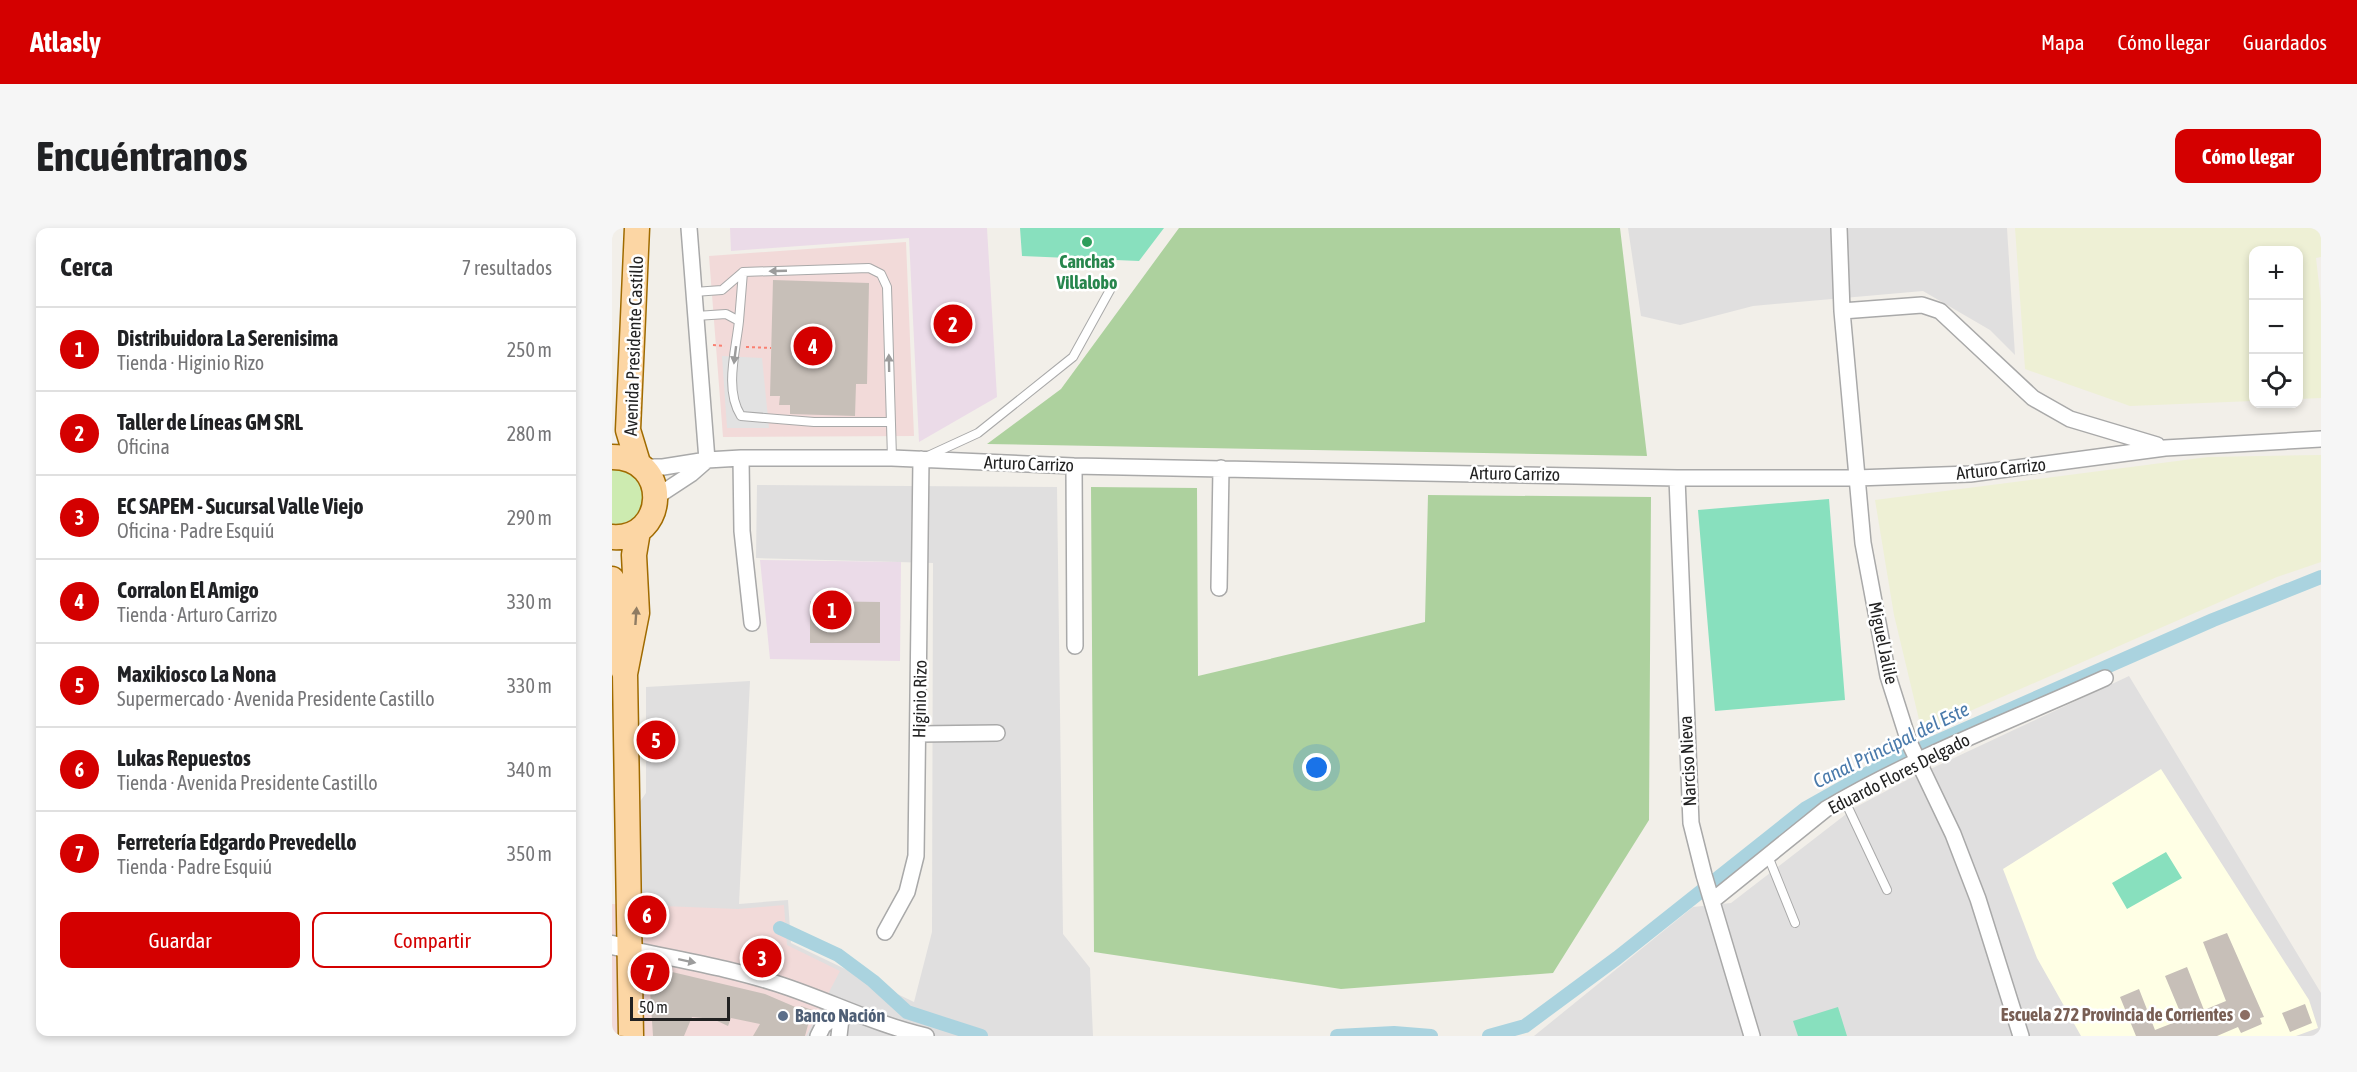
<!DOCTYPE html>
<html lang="es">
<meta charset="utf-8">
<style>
body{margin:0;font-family:"Asap Condensed",sans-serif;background:#f6f6f6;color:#202124}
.controls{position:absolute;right:18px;top:18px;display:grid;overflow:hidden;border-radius:12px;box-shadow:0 3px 9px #0003}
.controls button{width:54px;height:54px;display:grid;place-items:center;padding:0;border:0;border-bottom:2px solid #e0e0e0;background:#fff;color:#202124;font:30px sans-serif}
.scale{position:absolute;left:18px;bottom:15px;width:100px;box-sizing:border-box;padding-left:6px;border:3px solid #222;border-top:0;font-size:16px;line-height:21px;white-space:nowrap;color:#222;-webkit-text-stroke:4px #fff;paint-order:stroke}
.you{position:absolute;left:705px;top:540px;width:21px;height:21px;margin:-15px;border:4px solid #fff;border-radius:50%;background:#1a73e8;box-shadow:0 0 0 9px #1a73e833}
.badge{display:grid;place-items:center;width:39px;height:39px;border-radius:50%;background:#d40000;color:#fff;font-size:20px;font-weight:700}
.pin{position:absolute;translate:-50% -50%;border:3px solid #fff;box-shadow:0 2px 6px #0006}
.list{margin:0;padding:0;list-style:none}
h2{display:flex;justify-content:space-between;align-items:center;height:78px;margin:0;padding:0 24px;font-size:26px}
h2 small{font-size:20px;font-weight:400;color:#757577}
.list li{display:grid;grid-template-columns:39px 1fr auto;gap:18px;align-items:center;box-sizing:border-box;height:84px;padding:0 24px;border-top:2px solid #e0e0e0}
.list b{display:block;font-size:22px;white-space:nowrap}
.list p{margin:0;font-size:20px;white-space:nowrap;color:#757577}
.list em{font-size:20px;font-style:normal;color:#757577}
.actions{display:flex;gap:12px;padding:18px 24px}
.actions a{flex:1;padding:14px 0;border:2px solid #d40000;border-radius:12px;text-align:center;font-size:21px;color:#d40000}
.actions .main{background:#d40000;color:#fff}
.icon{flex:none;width:33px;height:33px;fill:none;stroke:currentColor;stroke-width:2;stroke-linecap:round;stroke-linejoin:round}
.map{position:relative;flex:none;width:1709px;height:808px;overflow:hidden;border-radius:12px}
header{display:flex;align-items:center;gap:36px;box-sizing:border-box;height:84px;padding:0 30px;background:#d40000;color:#fff}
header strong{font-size:28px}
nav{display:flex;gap:33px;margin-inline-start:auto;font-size:21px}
.intro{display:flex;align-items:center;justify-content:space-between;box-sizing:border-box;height:144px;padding:0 36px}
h1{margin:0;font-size:42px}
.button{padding:15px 27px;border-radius:12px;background:#d40000;color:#fff;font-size:21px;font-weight:700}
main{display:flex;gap:36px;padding:0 36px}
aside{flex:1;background:#fff;border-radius:12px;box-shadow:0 3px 9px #0003}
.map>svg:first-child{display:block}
.residential{fill:#e0dfdf}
.commercial{fill:#f2dad9}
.industrial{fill:#ebdbe8}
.education{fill:#ffffe5}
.farmland{fill:#eef0d5}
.grass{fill:#cdebb0}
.forest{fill:#add19e}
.pitch{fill:#88e0be}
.parking{fill:#e2e2e2}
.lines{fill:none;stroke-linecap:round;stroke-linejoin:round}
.canal{stroke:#aad3df;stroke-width:14}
.building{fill:#c7bfb8}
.service-casing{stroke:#a9a9a9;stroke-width:10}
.minor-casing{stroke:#a9a9a9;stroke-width:18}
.tertiary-casing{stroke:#a9a9a9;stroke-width:21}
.primary-casing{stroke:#a06b00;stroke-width:27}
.path{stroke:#fa8072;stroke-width:2;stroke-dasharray:3 3;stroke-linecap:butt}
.service{stroke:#fff;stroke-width:8}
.minor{stroke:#fff;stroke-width:15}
.tertiary{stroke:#fff;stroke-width:18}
.primary{stroke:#fcd6a4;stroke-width:24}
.oneway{fill:#9c9c9c}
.oneway2{fill:#8f7c63}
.leisure-dot{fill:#2e9e5b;stroke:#fff;stroke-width:2}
.education-dot{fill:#8d6e63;stroke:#fff;stroke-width:2}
.service-dot{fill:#5c6f8a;stroke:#fff;stroke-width:2}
.labels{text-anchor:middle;stroke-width:5;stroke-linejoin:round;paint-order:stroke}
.leisure-label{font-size:18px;font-weight:bold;fill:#27864d;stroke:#fff}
.street-label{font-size:18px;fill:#222;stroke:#fff}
.education-label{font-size:18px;font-weight:bold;fill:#785e54;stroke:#fff;text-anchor:end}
.service-label{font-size:18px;font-weight:bold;fill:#4e5e75;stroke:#fff;text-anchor:start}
.water-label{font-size:20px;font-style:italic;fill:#4a7aab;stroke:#fff}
</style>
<header>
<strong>Atlasly</strong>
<nav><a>Mapa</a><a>Cómo llegar</a><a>Guardados</a></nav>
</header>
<div class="intro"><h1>Encuéntranos</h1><a class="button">Cómo llegar</a></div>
<main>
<aside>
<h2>Cerca<small>7 resultados</small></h2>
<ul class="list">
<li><span class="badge">1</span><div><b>Distribuidora La Serenisima</b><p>Tienda · Higinio Rizo</p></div><em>250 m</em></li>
<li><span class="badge">2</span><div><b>Taller de Líneas GM SRL</b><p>Oficina</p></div><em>280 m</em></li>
<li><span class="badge">3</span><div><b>EC SAPEM - Sucursal Valle Viejo</b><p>Oficina · Padre Esquiú</p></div><em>290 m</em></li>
<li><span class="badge">4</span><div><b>Corralon El Amigo</b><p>Tienda · Arturo Carrizo</p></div><em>330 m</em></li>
<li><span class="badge">5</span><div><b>Maxikiosco La Nona</b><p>Supermercado · Avenida Presidente Castillo</p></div><em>330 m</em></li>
<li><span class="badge">6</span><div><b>Lukas Repuestos</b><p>Tienda · Avenida Presidente Castillo</p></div><em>340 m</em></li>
<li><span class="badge">7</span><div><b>Ferretería Edgardo Prevedello</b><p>Tienda · Padre Esquiú</p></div><em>350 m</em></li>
</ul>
<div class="actions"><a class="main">Guardar</a><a>Compartir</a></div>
</aside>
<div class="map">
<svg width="1709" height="808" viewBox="0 0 1709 808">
<rect width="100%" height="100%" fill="#f2efe9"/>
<path class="residential" d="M1016,0h379l8,127 -25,-25 -67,-39 -170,15 -73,19 -39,-9z
M145,257l300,2 6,447 27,34 3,68h-450l-4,-233 7,-10v-106l104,-6 -11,223 49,-4 3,43 123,59 18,-70 1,-369 -177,-5z
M1517,448l192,317v43h-787l159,-129 38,-4 123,-95 53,-28z"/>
<path class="commercial" d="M294,14l8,194 -191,1 -14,-181z
M0,676l126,5 46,-4 3,40 53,26 -34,65h-194z"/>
<path class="industrial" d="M118,0h257l10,169 -78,45 -10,-204 -178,13z
M148,332l141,2 -1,99 -130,-2z"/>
<path class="education" d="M1549,541l148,231 9,28 -22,8h-215l-44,-78 -34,-89z"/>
<path class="farmland" d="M1403,0h306v29l-5,1 5,44v96l-22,1 -1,-149h-44l-1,151 -123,5 -105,-37z
M1709,227v107l-44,15 -355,155 -28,-117 -19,-115 333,-43z"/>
<path class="grass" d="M0,240l21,5c20,29 13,46 -21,53z"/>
<path class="forest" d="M567,0h441l27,228 -660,-12 74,-55z
M479,259l106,1 1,188 227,-54 3,-127 223,2 -2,323 -96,153 -212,16 -247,-37z"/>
<path class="pitch" d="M408,0h144l-25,33 -117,-5z
M1217,271l16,201 -130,11 -17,-201z
M1554,624l16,26 -55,31 -15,-26z
M1226,779l9,29h-49l-5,-15z"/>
<path class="parking" d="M110,128l40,2 7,70h-42z"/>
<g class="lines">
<path class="canal" d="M168,700l58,27 35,26 34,31 74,24
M725,808l57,-3 37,3
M877,808l36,-10 92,-68 189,-150 73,-41 334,-147 108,-43"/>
</g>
<path class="building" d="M161,52l96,3 -2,101h-11l-1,32 -65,-2v-9h-11l1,-9h-10z
M198,373l70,1v41h-70z
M1615,705l37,84 -4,1 2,6 -21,9 -3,-6 -21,9h-81l-16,-39 19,-8 16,41 28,-11 -18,-43 22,-9 17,43 22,-9 -23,-59z
M39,739l114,27 35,15 1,-3 11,4 -7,26h-52l7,-12 -29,-6 -3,8 -15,-7 -21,-2 -8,19h-31l-3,-46h-5v-20z
M1693,776l7,19 -22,9 -8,-19z"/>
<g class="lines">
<g class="service-casing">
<path id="service" d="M82,64l28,-2 21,-18 126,-4 12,6 6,13 5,171
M84,88l30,-2 13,7c-3,29 -15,69 2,95l73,6h76
M127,93l4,-49
M316,228l50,-23 95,-76 37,-67
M1232,571l43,91
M1156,628l27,67"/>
</g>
<g class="minor-casing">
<path id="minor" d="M77,0l18,232
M1227,0l3,83 21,232 25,133 21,66 44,92 25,65 43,137
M1230,83l80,-6 18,6 93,87 37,21 87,26
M129,230l1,73 10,92
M462,238l1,180
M31,239h20l44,-7 34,-2h151l182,8 603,12h179l114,-4 195,-26 156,-9
M1065,250l14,345 13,52 48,161
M44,269l35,-23 16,-14
M607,360l2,-120
M307,506l78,-1
M1100,673l114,-92c88,-52 186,-89 279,-131
M273,704l22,-40 9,-36 5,-397
M18,721c49,11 100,19 148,35 50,16 96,40 148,52
M206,808l5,-10 19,-16
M227,808l3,-26"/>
</g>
<g class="tertiary-casing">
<path id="tertiary" d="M0,717l18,4"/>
</g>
<g class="primary-casing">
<path id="primary" d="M25,0l-9,202 10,33
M0,229c60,0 55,84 0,80
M0,351l3,72 10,23
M19,808l-6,-362 12,-61 -3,-58 4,-24"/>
</g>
<path class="path" d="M101,117l12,1
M134,119l25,1"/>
<use href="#service" class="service"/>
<use href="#minor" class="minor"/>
<use href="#tertiary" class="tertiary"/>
<use href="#primary" class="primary"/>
</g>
<defs><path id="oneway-solid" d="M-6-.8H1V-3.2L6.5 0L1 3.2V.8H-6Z" transform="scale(1.5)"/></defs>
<g class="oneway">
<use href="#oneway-solid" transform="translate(166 43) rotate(178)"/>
<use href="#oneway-solid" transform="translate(123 127) rotate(97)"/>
<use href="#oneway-solid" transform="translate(277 135) rotate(-91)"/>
<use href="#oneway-solid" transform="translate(75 733) rotate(12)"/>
</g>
<use class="oneway2" href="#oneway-solid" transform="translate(24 388) rotate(-86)"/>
<circle class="leisure-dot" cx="475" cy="14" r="6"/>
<circle class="education-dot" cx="1633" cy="787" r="6"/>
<circle class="service-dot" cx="171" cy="788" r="6"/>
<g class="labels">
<g class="leisure-label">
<text x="475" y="40">Canchas<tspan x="475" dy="21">Villalobo</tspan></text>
</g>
<g class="street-label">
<text transform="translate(22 118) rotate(-88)" y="6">Avenida Presidente Castillo</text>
<text transform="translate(417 236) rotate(2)" y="6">Arturo Carrizo</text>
<text transform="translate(1389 241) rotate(-6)" y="6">Arturo Carrizo</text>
<text transform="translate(903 246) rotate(1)" y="6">Arturo Carrizo</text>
<text transform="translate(1271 415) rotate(78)" y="6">Miguel Jalile</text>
<text transform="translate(308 471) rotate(-89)" y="6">Higinio Rizo</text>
<text transform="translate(1076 533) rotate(-93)" y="6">Narciso Nieva</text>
<text transform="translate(1287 546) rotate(-27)" y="6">Eduardo Flores Delgado</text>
</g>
<g class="education-label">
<text x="1621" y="793">Escuela 272 Provincia de Corrientes</text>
</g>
<g class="service-label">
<text x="183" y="794">Banco Nación</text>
</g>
<g class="water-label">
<text transform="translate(1279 517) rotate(-26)" y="7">Canal Principal del Este</text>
</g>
</g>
</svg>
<div class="controls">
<button>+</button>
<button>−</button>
<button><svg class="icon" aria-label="locate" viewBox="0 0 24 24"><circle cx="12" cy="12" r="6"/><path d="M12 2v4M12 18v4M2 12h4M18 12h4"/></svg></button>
</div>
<div class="scale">50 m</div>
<div class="you"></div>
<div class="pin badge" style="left:220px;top:382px">1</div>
<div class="pin badge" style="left:341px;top:96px">2</div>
<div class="pin badge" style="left:150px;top:730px">3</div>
<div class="pin badge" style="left:201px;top:118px">4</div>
<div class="pin badge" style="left:44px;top:512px">5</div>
<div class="pin badge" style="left:35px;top:687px">6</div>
<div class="pin badge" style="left:38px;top:744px">7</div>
</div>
</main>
